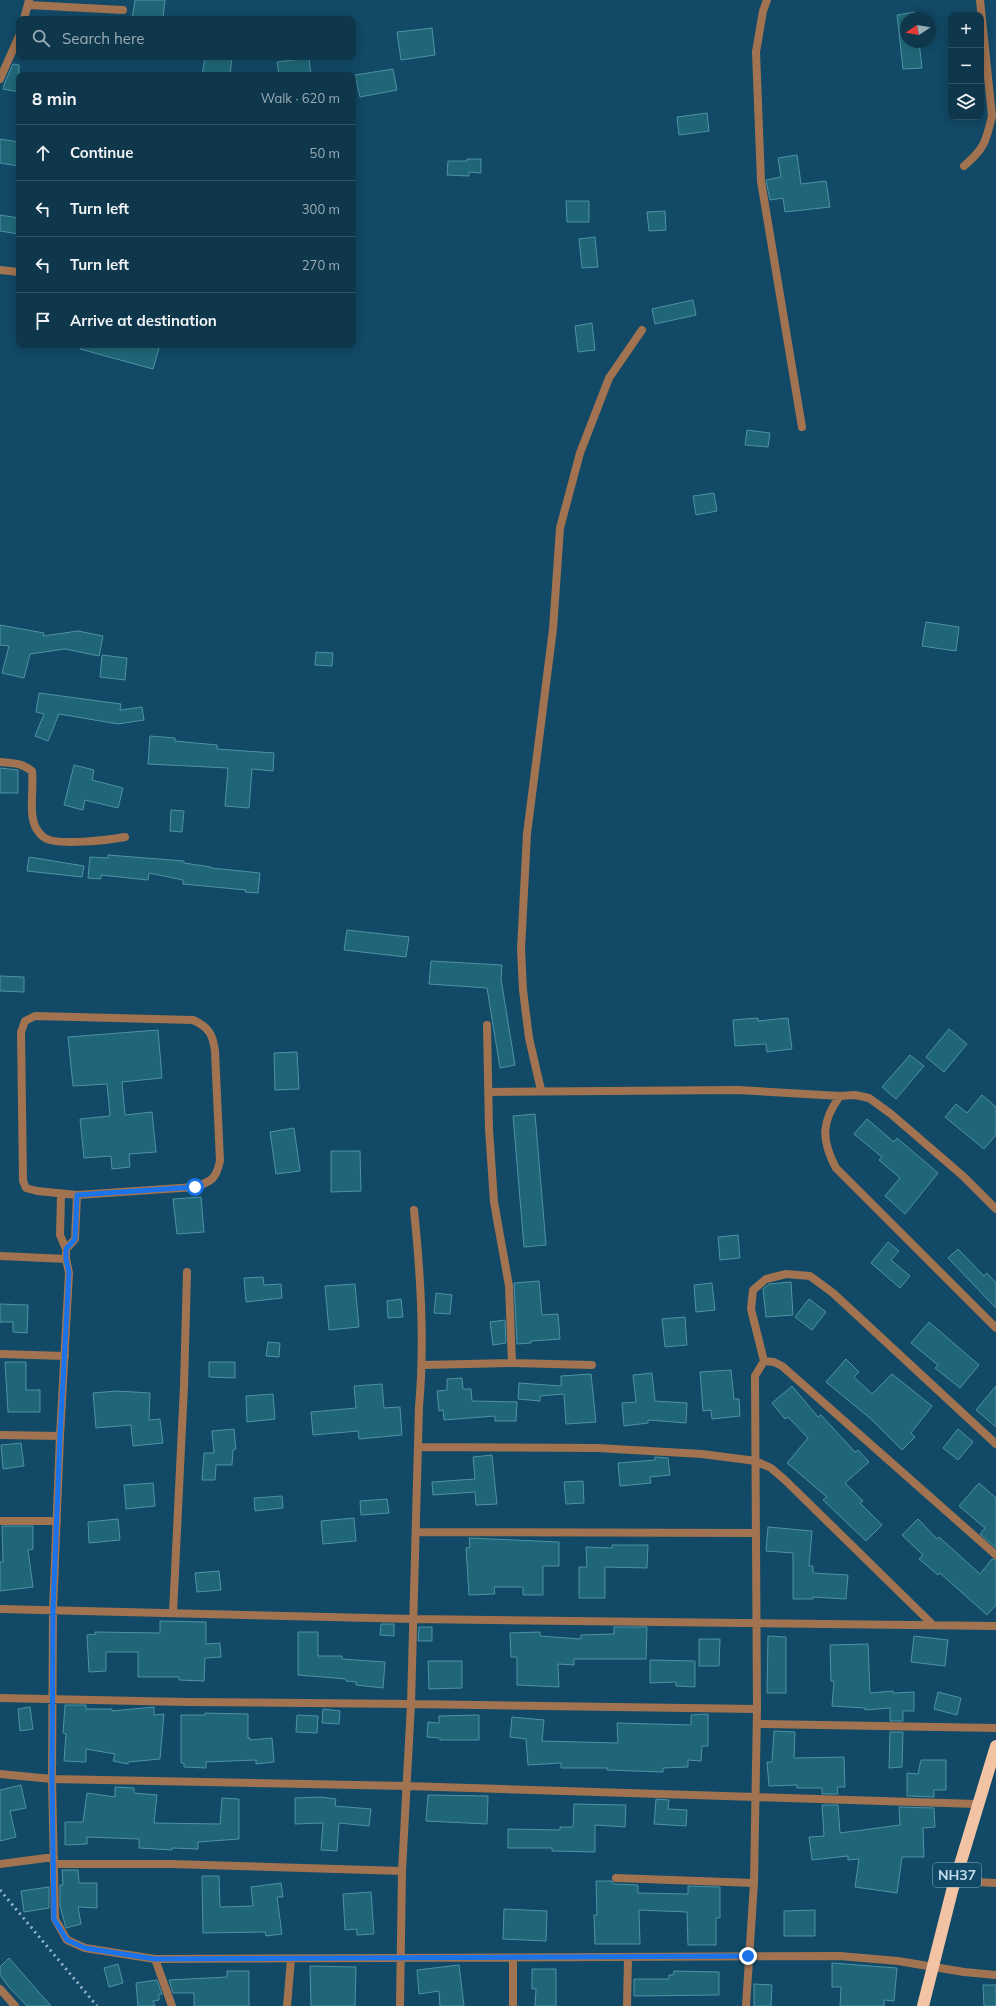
<!DOCTYPE html>
<meta charset="utf-8">
<style>
body{margin:0;font-family:Mulish,sans-serif;background:#173f53;color:#f1f3f6}
.controls{position:absolute;right:12px;top:12px;display:grid;overflow:hidden;border-radius:8px;box-shadow:0 2px 10px #0003}
.controls button{width:36px;height:36px;display:grid;place-items:center;padding:0;border:0;border-bottom:1px solid #2e5164;background:#0e374c;color:#f1f3f6;font:20px sans-serif}
.compass{position:absolute;left:900px;top:12px;width:36px;height:36px;border-radius:50%;background:#0e374c;box-shadow:0 2px 10px #0003;rotate:258deg}
.stop{position:absolute;width:12px;height:12px;margin:-9px;border:3px solid #1a73e8;border-radius:50%;background:#fff}
.stop.end{background:#1a73e8;border-color:#fff;box-shadow:0 1px 4px #0008}
.list{margin:0;padding:0;list-style:none}
h2{display:flex;justify-content:space-between;align-items:center;height:52px;margin:0;padding:0 16px;font-size:17px}
h2 small{font-size:13px;font-weight:400;color:#9bacb5}
.list li{display:grid;grid-template-columns:26px 1fr auto;gap:12px;align-items:center;box-sizing:border-box;height:56px;padding:0 16px;border-top:1px solid #2e5164}
.list b{display:block;font-size:15px;white-space:nowrap}
.list em{font-size:13px;font-style:normal;color:#9bacb5}
.icon{flex:none;width:22px;height:22px;fill:none;stroke:currentColor;stroke-width:2;stroke-linecap:round;stroke-linejoin:round}
.map{position:relative;flex:none;width:996px;height:2006px;overflow:hidden}
.search{position:absolute;background:#0e374c;box-shadow:0 2px 10px #0003;left:16px;top:16px;width:340px;height:44px;display:flex;align-items:center;gap:10px;box-sizing:border-box;padding:0 14px;border-radius:8px;color:#9bacb5;font-size:15px}
.panel{position:absolute;background:#0e374c;box-shadow:0 2px 10px #0003;left:16px;top:72px;width:340px;height:276px;border-radius:8px}
.map>svg:first-child{display:block}
.building{fill:#1f6778;stroke:#4e92a4}
.lines{fill:none;stroke-linecap:round;stroke-linejoin:round}
.lane{stroke:#a27350;stroke-width:8}
.street{stroke:#a27350;stroke-width:8}
.highway{stroke:#f2c4a3;stroke-width:12}
.rail{stroke:#93b6ca;stroke-width:3;stroke-dasharray:2 4;stroke-linecap:butt}
.route{stroke:#1a73e8;stroke-width:5}
.labels{text-anchor:middle;stroke-width:4;stroke-linejoin:round;paint-order:stroke}
.shield{fill:#124966;stroke:#8cafc4;stroke-width:1}
.shield-label{font-size:14px;font-weight:bold;fill:#c0dbec}
</style>
<div class="map">
<svg width="996" height="2006" viewBox="0 0 996 2006">
<rect width="100%" height="100%" fill="#124966"/>
<path class="building" d="M135,0h30l-2,19h-31z
M915,12v6h-9v24h13l3,26 -19,1 -6,-54z
M432,28l3,27 -34,5 -4,-28z
M205,57h27l-2,18h-28z
M309,58l2,17h-32l-2,-13z
M13,64l6,1v27l-16,-3 2,-7z
M393,69l4,21 -37,7 -5,-22z
M707,113l2,18 -30,4 -2,-18z
M0,139l19,3v24l-19,-3z
M797,155l4,29 25,-3 4,26 -45,5 -2,-14 -13,2 -4,-20 15,-3 -3,-19z
M467,159h14v14l-12,-1v4l-22,-1 1,-14h19z
M566,201h23v21h-22z
M665,211l1,19 -17,1 -2,-19z
M0,215l19,3v16l-19,-3z
M595,237l3,30 -16,1 -3,-29z
M693,300l3,15 -41,9 -3,-15z
M592,323l3,27 -17,2 -3,-26z
M81,345h79l-7,24 -73,-20z
M747,430l23,3 -2,14 -23,-2z
M714,493l3,18 -21,4 -3,-19z
M926,622l33,5 -3,24 -34,-5z
M0,625l44,8 -1,3 35,-5 25,5 -4,20 -34,-7 -35,5 -6,24 -22,-5 7,-27 -9,-1z
M316,652l17,1 -1,13 -17,-1z
M102,655l25,3 -2,22 -25,-3z
M39,693l82,11 -1,6 22,-3 2,13 -26,4 -59,-10 -11,27 -13,-5 9,-22 -8,-2z
M150,736l25,2v3l42,4v4l57,4 -1,18 -21,-2 -3,39 -24,-2 3,-38 -80,-4z
M74,765l20,5 -2,10 31,8 -5,20 -33,-8 -2,10 -19,-5z
M0,768l18,2v23h-18z
M171,810l13,1 -2,21 -12,-1z
M108,855l76,6v2l27,4v1l49,5 -2,20 -13,-1 1,-2 -63,-6v-4l-34,-7 -1,7 -47,-5v4l-13,-1 2,-21 18,1z
M29,857l55,9 -2,11 -55,-6z
M347,930l62,7 -3,20 -62,-7z
M431,961l71,4 -1,14 14,86 -15,3 -13,-80 -58,-4z
M0,976l24,1v15l-24,-1z
M758,1018v3l30,-3 4,31 -25,3 -1,-8 -31,2 -2,-26z
M949,1029l18,15 -23,28 -18,-15z
M158,1030l4,48 -40,4 3,33 27,-3 4,40 -27,2 1,13 -18,2 -1,-13 -27,2 -4,-39 30,-3 -3,-32 -34,2 -5,-49z
M297,1052l2,37 -24,1 -1,-37z
M910,1055l14,11 -28,33 -14,-12z
M982,1095l14,12v28l-12,14 -39,-32 11,-13 11,9z
M535,1114l11,131 -22,2 -11,-131z
M867,1119l27,23 3,-4 41,35 -33,41 -20,-18 15,-18 -21,-18 3,-3 -28,-23z
M294,1128l6,43 -24,3 -6,-42z
M331,1151h29l1,40 -30,1z
M201,1197l3,35 -27,2 -4,-35z
M738,1235l2,23 -20,2 -2,-23z
M888,1242l11,9 -8,9 19,16 -10,12 -29,-25z
M958,1249l26,27 3,-3 9,10v25l-48,-50z
M263,1277l1,8 17,-1 1,14 -36,4 -2,-24z
M539,1281l3,34 16,-1 2,25 -29,2v2l-14,1 -3,-61z
M791,1282l2,33 -27,2 -3,-28 6,-5z
M712,1283l3,27 -19,2 -2,-27z
M355,1284l4,43 -30,3 -4,-44z
M436,1293l16,2 -2,19 -16,-1z
M401,1299l2,18 -15,1 -1,-17z
M809,1299l17,13 -14,18 -17,-13z
M0,1304l28,1 -1,28 -14,-1v-10h-13z
M685,1317l2,28 -22,2 -3,-28z
M505,1320l1,23 -13,2 -3,-23z
M929,1322l50,43 -19,23 -25,-20 3,-3 -27,-22z
M268,1342l12,1 -1,14 -13,-1z
M846,1359l13,13 -5,5 18,17 20,-20 40,32 -21,27 4,4 -13,13 -31,-31 -45,-37z
M5,1362h21v28h14v22h-32z
M209,1362h26v16l-26,-1z
M731,1370l3,29h5l1,17 -28,3 -1,-9 -8,1 -3,-39z
M652,1373l3,28 32,2 -1,20 -38,-3v3l-24,3 -2,-23 14,-1 -3,-27z
M591,1374l5,48 -30,2 -2,-30 -24,2v5l-22,-2 1,-16 42,3v-10z
M462,1378l1,11h8l1,12 45,1 -1,19h-21v-5l-51,4 -1,-10 -4,1 -2,-20 10,-1v-11z
M382,1384l2,24 16,-1 2,28 -43,4 -1,-8 -45,4 -2,-23 45,-4 -2,-22z
M792,1386l26,31 3,-2 34,37 3,-2 11,12 -24,21 18,18 -3,2 22,22 -16,16 -43,-41 4,-3 -40,-34 21,-25 -20,-21 -3,2 -13,-16z
M996,1386v41l-20,-17z
M117,1391l33,2 -1,27 11,-1 3,24 -30,3 -2,-21 -35,3 -3,-35z
M273,1394l2,25 -28,3 -1,-26z
M234,1429l2,20 -3,1 -1,15h-16l-1,15h-13l2,-27h10l-2,-22z
M958,1429l15,13 -15,18 -15,-12z
M21,1443l3,23 -21,3 -2,-24z
M492,1455l5,49 -21,1 -1,-13 -42,3 -1,-13 43,-3 -2,-22z
M655,1457l13,1 2,17 -20,2 1,6 -31,3 -2,-23 37,-3z
M583,1481l1,22 -18,1 -2,-22z
M153,1483l2,23 -29,3 -2,-24z
M979,1483l17,15v50l-16,-14 5,-6 -26,-22z
M282,1496l1,12 -28,3 -1,-13z
M387,1499l2,14 -28,2 -1,-14z
M354,1518l2,23 -33,3 -2,-23z
M118,1519l2,21 -31,3 -1,-21z
M918,1519l19,20 2,-2 41,37 12,-15 4,1v45l-9,10 -47,-42 -2,2 -19,-16 4,-4 -21,-20z
M2,1526h31v23l-5,1 5,37 -33,4v-29h3z
M768,1527l44,4 -3,35h4v7l35,2 -2,24 -33,-2v2h-20v-46l-27,-2z
M469,1538l90,4v24h-16v29h-20v-8h-29l1,7 -26,1 -3,-47 4,-1z
M612,1545h36l-1,23 -42,-1v31h-26v-31h8l-1,-20 26,1z
M219,1571l2,19 -24,2 -2,-19z
M160,1621l46,1v22l14,-1 1,14 -16,1 -1,23 -25,-1v-3h-41v-25h-32v19l-17,1 -2,-37 9,-1 -1,-2 65,1z
M381,1624h13v12l-14,-1z
M419,1627h13v14h-14z
M614,1627h33l-1,32h-72v6l-16,-1 1,23 -42,-2v-28h-6l-1,-24 30,-1v4l41,3v-4l33,-1z
M298,1632h20v24h24v3l43,3 -2,26 -27,-3v-3l-10,-1v-2l-48,-4z
M768,1636l18,1v56h-19z
M914,1636l34,4 -3,26 -34,-4z
M699,1639h21l-1,27h-20z
M868,1644l2,49 23,-2v2l21,-1v19h-11v10h-13v-13l-25,2v-2l-33,-2 2,-25h-3l-1,-36z
M650,1660l45,1v26l-19,-1v-4l-26,1z
M428,1661h34v27l-33,1z
M938,1692l23,6 -4,17 -23,-6z
M65,1705h21v4h26v2l42,-4v8l10,-1 -4,45 -32,3v2l-15,-3 2,-7 -29,-5v13l-22,-1 2,-27 -3,-1z
M30,1707l3,22 -13,2 -2,-22z
M323,1709l17,2 -1,13 -17,-1z
M205,1713l43,1v24h2v2l22,-2 2,24 -18,2v-4l-50,2v6l-22,-1v-4h-3v-48h24z
M708,1714v32h-6l-1,15 -13,-1v7l-25,1v4l-56,-2v-2h-46v-5l-33,2 -2,-26 -16,-2 2,-20 32,3 -2,21 76,2 -1,-20 74,2v-10z
M297,1715l21,1 -1,17 -21,-1z
M479,1715v25h-39v-2l-13,-1 1,-15 11,1v-7z
M774,1731l21,1 -1,26 50,-1 1,30h-8l1,7h-16v-6h-25v-3l-28,1 -2,-24h5z
M890,1732h13l-1,35 -13,1z
M921,1760h25v30h-12v7l-27,-1v-23l11,1z
M21,1785l5,23 -16,3 6,26 -16,4v-51z
M115,1787l19,1v5l23,2 -3,28 66,1 2,-26 17,1v40l-41,3v7l-26,-1v2l-33,-2v-9l-52,-2v7l-22,1v-23h18l4,-29 28,4z
M428,1795l60,1 -1,28 -61,-3z
M321,1797l15,2 -1,7 36,3 -2,17 -30,-3 -2,28 -16,-1 2,-27 -28,1v-26z
M656,1799l13,1 -1,9 19,1 -1,16 -32,-2z
M574,1804l52,1 -1,22 -30,-2v27l-43,-1v-3h-44v-19l52,1v-3h13z
M822,1805h16l2,28 60,-8 -1,-18 35,1 1,19 -12,1 1,29h-22l-5,36 -42,-6 4,-28 -11,1v-4l-36,4 -3,-23 15,-1z
M62,1870h16l1,13h18v25l-19,-1 3,17 -15,4 -6,-22v-21h3z
M202,1876h17l1,31 33,-1 -2,-19 30,-4 2,14h-6l5,37 -16,2 -1,-4 -62,1z
M596,1881h16l2,3 24,1v8l50,1v-8l32,1v31h-4v27h-28l-1,-33 -48,-2 1,34h-45l-1,-29h3z
M49,1887v21l-25,4 -3,-21z
M371,1892l3,42 -17,1v-6l-12,1 -2,-36z
M504,1909l43,2 -1,30 -43,-2z
M815,1910v26h-31v-25z
M9,1958l42,48h-24l-19,-20 -8,-11v-8z
M832,1963l65,5 -3,33 -10,-1v6h-44l1,-19h-9z
M118,1964l5,19 -14,4 -5,-19z
M459,1965l5,41h-24l-1,-15 -20,3 -2,-24z
M310,1966l46,1 -1,39h-44z
M532,1969h24v37h-21l1,-17h-4z
M227,1971h22v35h-55v-13h-21l-4,-13 58,-3z
M674,1971l45,1v23l-85,1v-17h35v-4h4z
M157,1980l5,14h-3v6l-6,1 2,5h-17l-2,-23z
M754,1984l18,1 -1,21h-17z
M983,1985h13v21h-12z"/>
<g class="lines">
<path class="lane" d="M767,0l-4,11 -7,41 5,129 41,246
M28,5l95,5
M964,166c20,-17 22,-24 28,-50l-12,-116
M0,270l19,2
M35,1016l158,4c16,7 20,15 22,31l5,110c-4,18 -8,20 -25,26l-118,8 -40,-4 -11,-3 -3,-7 -2,-149 4,-11z
M541,1090l-12,-52 -6,-48 -2,-41 6,-115 26,-205 7,-101 20,-75 29,-75 33,-48
M61,1195l-1,40 6,14v10
M66,1249l9,-10 2,-44
M173,1613l11,-227 3,-114"/>
<path class="street" d="M24,19l5,-19
M0,79l19,-43
M0,762c13,1 22,1 32,9 2,17 -3,38 2,52 1,5 7,13 11,15 12,8 64,2 80,-1
M487,1025l2,104 5,73 15,84 3,77
M488,1092l250,-2 102,6 15,-1 14,3 22,16 72,62 33,33
M840,1096c-19,26 -19,44 -4,72l160,160
M0,1256l66,3 3,14 -9,163 -7,174 -1,169 3,140 12,21 18,8 70,11 685,-3 58,5 66,11 32,3
M0,1354l65,2
M764,1361l-13,-52 2,-19 13,-11 20,-5 24,2 23,17 163,151
M423,1365l89,-2 80,2
M0,1435l60,1
M418,1447l179,1 105,6 54,7 15,7 14,12 147,144
M0,1521h57
M416,1532l339,1
M0,1609l413,10 583,7
M0,1698l187,4 224,2 346,5
M757,1724l239,4
M0,1774l52,5 355,7 570,18
M0,1864l54,-7
M54,1864h117l231,7
M616,1878l138,5
M955,1881l41,2
M155,1959l17,47
M0,1989l15,17
M287,2006l4,-47
M400,2006l2,-135 9,-167 8,-297c6,-66 2,-131 -5,-197
M513,2006v-48
M627,2006l1,-48
M746,2006l8,-123 3,-174 -2,-333 9,-15 10,1 8,4 214,189"/>
<path class="highway" d="M923,2006l29,-115 44,-145"/>
<path class="rail" d="M0,1890l97,116"/>
</g>
<g class="lines">
<path class="route" d="M195,1187l-118,8 -2,44 -9,10v10l3,13 -9,164 -7,174 -1,169 2,140 13,21 18,8 70,11 593,-3"/>
</g>
<g class="labels">
<rect class="shield" x="933" y="1863" width="48" height="24" rx="3"/>
<g class="shield-label">
<text x="957" y="1880">NH37</text>
</g>
</g>
</svg>
<div class="controls">
<button>+</button>
<button>−</button>
<button><svg class="icon" aria-label="layers" viewBox="0 0 24 24"><path d="M12 4l9 5-9 5-9-5zM3 14l9 5 9-5"/></svg></button>
</div>
<svg class="compass" viewBox="-18 -18 36 36"><path d="M0-13l5 13h-10z" fill="#e53935"/><path d="M0 13l5-13h-10z" fill="#9bacb5"/></svg>
<div class="stop" style="left:195px;top:1187px"></div>
<div class="stop end" style="left:748px;top:1956px"></div>
<div class="search"><svg class="icon" aria-label="search" viewBox="0 0 24 24"><circle cx="10" cy="10" r="6"/><path d="M15 15l6 6"/></svg>Search here</div>
<section class="panel">
<h2>8 min<small>Walk · 620 m</small></h2>
<ul class="list">
<li><svg class="icon" aria-label="ahead" viewBox="0 0 24 24"><path d="M12 20V5M6 11l6-6 6 6"/></svg><div><b>Continue</b></div><em>50 m</em></li>
<li><svg class="icon" aria-label="left" viewBox="0 0 24 24"><path d="M17 20v-9H6M10 6l-5 5 5 5"/></svg><div><b>Turn left</b></div><em>300 m</em></li>
<li><svg class="icon" aria-label="left" viewBox="0 0 24 24"><path d="M17 20v-9H6M10 6l-5 5 5 5"/></svg><div><b>Turn left</b></div><em>270 m</em></li>
<li><svg class="icon" aria-label="arrive" viewBox="0 0 24 24"><path d="M6 21V4h12l-3 4 3 4H6"/></svg><div><b>Arrive at destination</b></div></li>
</ul>
</section>
</div>
